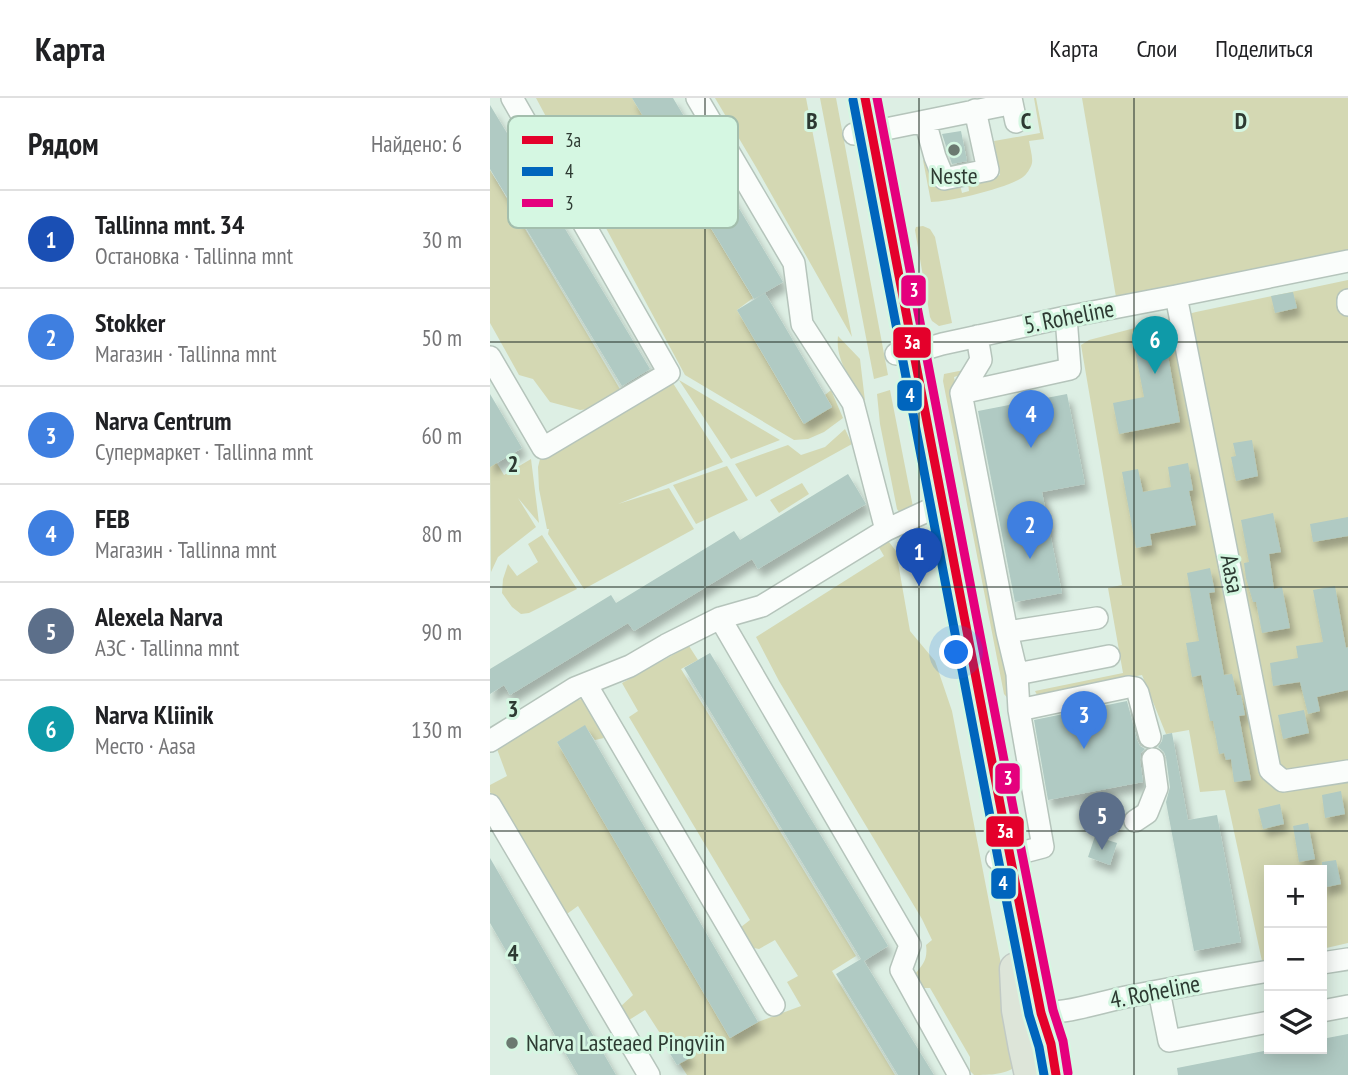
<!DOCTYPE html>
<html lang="ru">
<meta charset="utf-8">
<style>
body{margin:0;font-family:"PT Sans Narrow",sans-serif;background:#f6f6f6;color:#202124}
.controls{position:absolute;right:21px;bottom:21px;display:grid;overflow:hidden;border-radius:0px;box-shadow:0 4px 18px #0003}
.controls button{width:63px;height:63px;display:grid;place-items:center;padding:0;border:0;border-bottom:2px solid #e0e0e0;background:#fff;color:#202124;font:35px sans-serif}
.you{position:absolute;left:467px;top:555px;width:24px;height:24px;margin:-18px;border:5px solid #fff;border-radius:50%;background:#1a73e8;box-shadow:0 0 0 10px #1a73e833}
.badge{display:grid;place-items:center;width:46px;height:46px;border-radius:50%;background:#7c3aed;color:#fff;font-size:23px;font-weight:700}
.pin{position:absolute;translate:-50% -58px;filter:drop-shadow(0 2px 4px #0008)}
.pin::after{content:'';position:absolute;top:37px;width:24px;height:21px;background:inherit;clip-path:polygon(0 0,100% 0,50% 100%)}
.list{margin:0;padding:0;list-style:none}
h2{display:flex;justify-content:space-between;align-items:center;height:91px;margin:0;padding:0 28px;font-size:30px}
h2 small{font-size:23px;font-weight:400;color:#757577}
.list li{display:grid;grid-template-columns:46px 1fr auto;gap:21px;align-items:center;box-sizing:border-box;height:98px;padding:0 28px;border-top:2px solid #e0e0e0}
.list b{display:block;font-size:26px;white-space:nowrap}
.list p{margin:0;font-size:23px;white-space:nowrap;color:#757577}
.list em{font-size:23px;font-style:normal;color:#757577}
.icon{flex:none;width:38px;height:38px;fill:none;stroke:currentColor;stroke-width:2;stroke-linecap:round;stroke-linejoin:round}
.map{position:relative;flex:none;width:858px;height:977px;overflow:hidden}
header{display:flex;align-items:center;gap:42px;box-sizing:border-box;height:98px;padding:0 35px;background:#fff;border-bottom:2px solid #e0e0e0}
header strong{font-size:33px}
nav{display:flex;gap:38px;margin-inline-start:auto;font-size:24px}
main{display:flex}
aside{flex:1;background:#fff}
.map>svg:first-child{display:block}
.green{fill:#d4d8b3}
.building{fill:#b0cac3;filter:url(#shadow)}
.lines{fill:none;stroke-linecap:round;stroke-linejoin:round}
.minor-casing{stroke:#b5c4bb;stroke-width:24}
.highway-casing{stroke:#c1cac5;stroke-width:35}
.minor{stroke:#fafdfb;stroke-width:21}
.highway{stroke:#dde5d9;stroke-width:32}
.bus-1-casing{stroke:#d5f7e2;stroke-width:14}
.bus-2-casing{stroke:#d5f7e2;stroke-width:14}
.bus-3-casing{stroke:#d5f7e2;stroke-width:14}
.bus-1{stroke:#e4002b;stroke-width:9}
.bus-2{stroke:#0065bd;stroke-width:9}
.bus-3{stroke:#e5007d;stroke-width:9}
.grid{fill:none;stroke:#2d3a32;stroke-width:2;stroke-opacity:0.55}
.poi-dot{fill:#6b7970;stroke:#d5f7e2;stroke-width:2.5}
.labels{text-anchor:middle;stroke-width:6;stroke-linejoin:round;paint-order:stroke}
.poi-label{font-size:24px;fill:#2d3a32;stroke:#d5f7e2}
.street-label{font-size:24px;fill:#2d3a32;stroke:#d5f7e2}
.key{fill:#d5f7e2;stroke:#a3bead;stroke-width:2}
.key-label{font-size:19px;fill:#2d3a32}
.grid-label{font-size:23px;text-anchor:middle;font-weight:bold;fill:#2d3a32;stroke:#d5f7e2;stroke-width:6;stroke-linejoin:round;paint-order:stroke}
.line-badge{stroke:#d5f7e2;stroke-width:2.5}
.badge-label{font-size:19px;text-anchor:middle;font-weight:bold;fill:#fff}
</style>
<header>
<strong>Карта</strong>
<nav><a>Карта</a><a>Слои</a><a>Поделиться</a></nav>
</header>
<main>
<aside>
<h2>Рядом<small>Найдено: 6</small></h2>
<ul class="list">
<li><span class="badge" style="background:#1a4fb4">1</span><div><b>Tallinna mnt. 34</b><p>Остановка · Tallinna mnt</p></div><em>30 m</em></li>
<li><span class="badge" style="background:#3f7fe0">2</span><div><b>Stokker</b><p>Магазин · Tallinna mnt</p></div><em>50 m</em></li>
<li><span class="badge" style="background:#3f7fe0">3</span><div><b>Narva Centrum</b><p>Супермаркет · Tallinna mnt</p></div><em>60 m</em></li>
<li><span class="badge" style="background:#3f7fe0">4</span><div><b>FEB</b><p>Магазин · Tallinna mnt</p></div><em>80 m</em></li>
<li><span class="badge" style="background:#5c6f8a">5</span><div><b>Alexela Narva</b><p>АЗС · Tallinna mnt</p></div><em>90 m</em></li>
<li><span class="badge" style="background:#0f9aa8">6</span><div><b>Narva Kliinik</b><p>Место · Aasa</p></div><em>130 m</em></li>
</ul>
</aside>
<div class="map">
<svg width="858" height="977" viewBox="0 0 858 977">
<defs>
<filter id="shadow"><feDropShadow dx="4.5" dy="8" stdDeviation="3.5" flood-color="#0004"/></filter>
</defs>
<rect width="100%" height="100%" fill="#ddefe4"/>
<path class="green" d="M46,0h96l121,200 -16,12 66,113 29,-16 -7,-12 6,-5 12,28 -19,14 -16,7 -14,1 -109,-65z
M225,0h91l46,239 -96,-170z
M330,0h16l52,277 -14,4z
M544,0h2l8,41 -15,2c1,7 4,16 3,22 -1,5 -6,12 -9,14 -15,11 -74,25 -92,25l-8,-42 37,25 2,8 7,-2 -1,-8 32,-8 -6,-34 46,-8z
M592,0h266v152l-87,19 -145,28z
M0,72l134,226 -35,13 -9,1 -30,-8 -17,-23 -14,-4 -29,-52z
M433,128l7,3 5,8 17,86 -13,3 -7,-5 -2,-4 -15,-87 1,-3z
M858,182v663l-26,6v-79h-53v89l-7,2 -37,-171 -25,2 -11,-62 -23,4 -24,-59 -105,20 -2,-4 88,-18 -15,-85 14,-3 -41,-240 8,-5 107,-28z
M348,238l22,23 5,42c-13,-20 -30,-40 -27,-65z
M479,271l1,3 -16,5 56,294v30l-6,-7 -61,-313 1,-7z
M181,282l52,82 -105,42 51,-16 25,41 -110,60 -36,-55 1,-5h-2l-8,-40 -1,-22 4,-16z
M189,282l101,60 -49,19z
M400,292l23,117 -7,5h-7l-2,-3 -17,-85 -3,-30z
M355,331l7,15 -96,53 -21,-33 53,-19 13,10 24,-8z
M0,354l14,23 27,-16 8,64 -21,-25 18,29 -38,30 -7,15z
M237,368l21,34 -52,24 -23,-39z
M312,385l7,11 -30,19 -9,-13z
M52,437l35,54 -48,24 -8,1 -9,-7 -10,-14 1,-14 5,-15 9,12 21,-14 -10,-18z
M399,444l7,9 14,80 25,30 17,50 68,351c-10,13 -29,13 -46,13l-4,-4v-14l-40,-69h-9l-7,-13c9,-10 14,-16 12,-30l6,-5 -10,-21 -143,-238 -23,-44 128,-81 -7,-12z
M199,548l9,14 -17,9 175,287 -24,15 63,104h-208l-42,-65 -16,10 -9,-13 13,-12 -55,-89 -14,10 -74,-124v-7l17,-9 -10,-27 75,-48 10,-2 22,39 -9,2 -10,-14 -28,16 173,296 28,-16 43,-16 -14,-24 11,-6 -23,-36 -16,9 -5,-1 -13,-21 9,-7 -121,-203 9,-6 -16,-28z"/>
<path class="building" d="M142,0h41l110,184 -29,17z
M0,7l160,264 -28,17 -132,-217z
M471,33l6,30 -15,3 -10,-30z
M803,194l4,16 -22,5 -4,-17z
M275,195l67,114 -28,17 -67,-114z
M671,247l1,6 5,-1 13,72 -61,12 -6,-31 31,-6 -9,-47z
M0,296l32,54 -32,19z
M577,296l18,90 -43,8 20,101 -47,9 -37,-191z
M762,342l6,36 -22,5 -5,-24 5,-1 -3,-13z
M698,365l5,27 -4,1 7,34 -46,9 2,11 -16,3 -14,-76 16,-3 5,23 28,-5 -3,-20z
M358,376l18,30 -108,65 -6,-10 -118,72 -6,-8 -118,72 -6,-10 -14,9v-25l121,-74 5,8 118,-72 6,9z
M783,415l8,39 -12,2 5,35 8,-2 8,41 -28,5 -6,-31h-3l-7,-24 -2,-15 5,-1 -8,-42z
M858,419v19l-35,6 -3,-18z
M720,470l5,24 -6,1 15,82 8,-1 5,21h4l4,20 -6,1 12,64 -17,2 -3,-23 -5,1 -2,-7 -5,1 -6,-33h-3l-9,-46 -9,2 -6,-34 13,-2 -12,-68z
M845,488l11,62 2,-1v43l-31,7 3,14 -12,3 -8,-32 -27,4 -3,-23 28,-5 -2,-12 27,-4 -10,-52z
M220,555l178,293 -24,15 70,114h-36l-62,-101 25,-15 -177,-291z
M637,603l10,39 3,6 5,3 -4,4 -1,7 3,22 -95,18 -14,-80z
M814,612l5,23 -26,6 -5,-24z
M95,627l173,297 -28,16 -173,-296z
M682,635l16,87 29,-5 24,127 -47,9 -28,-149 4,-15 -4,-30 -2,-5 -6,-5 4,-6 1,-6z
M851,693l4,23 -20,4 -3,-23z
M790,706l4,20 -21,5 -5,-20z
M818,725l7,36 -16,3 -6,-36z
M605,738l22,7 -7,22 -22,-8z
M0,760l126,217h-38l-88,-152z
M846,762l5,24 -19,4v-26z
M858,936v41h-170l-1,-7 97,-19h48v-10z
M189,941l11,19 -13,7 -11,-18z"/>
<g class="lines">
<g class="minor-casing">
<path id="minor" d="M207,0l97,165 8,61 51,79 33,127
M521,0l5,24
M435,23l10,36 9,22 44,-9 -13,-60
M364,36l17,-2 133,-27
M686,198l94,474 13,11 65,-10
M858,202v5
M487,238l4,24 -20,33 46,239 10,42 2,36 24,137 -46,12
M406,256l19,-2 27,-8 124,-27 110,-21 172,-35
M0,259l53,91 126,-75 -157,-275
M471,295l109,-24 -4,-52
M230,520l190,327 -9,25 58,105
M517,534l90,-14
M527,576l92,-18
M96,586l188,321
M529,612l109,-23 7,1 3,5 12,44
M0,643l85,-53 55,-22 36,-21 54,-27 42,-12 124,-76 41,-19 17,-4
M0,707l159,270
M645,723l12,-8 10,-25 -4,-29
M832,865l26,-4
M669,893l10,50 100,-19
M832,913l26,-5
M541,914c31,4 68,-10 100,-16 46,-9 92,-17 138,-25"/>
</g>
<g class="highway-casing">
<path id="highway" d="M375,0l145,758 31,157 10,31 5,31
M526,871l2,41 7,38 6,27"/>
</g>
<use href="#minor" class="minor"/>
<use href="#highway" class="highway"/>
<g class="bus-1-casing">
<path id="bus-1" d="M375,0l145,758 31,157 10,31 5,31"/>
</g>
<g class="bus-2-casing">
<path id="bus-2" d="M363,2l145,758 31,157 10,32 5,28"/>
</g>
<g class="bus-3-casing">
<path id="bus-3" d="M387,0l145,756 31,156 10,31 5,32"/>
</g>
<use href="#bus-1" class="bus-1"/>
<use href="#bus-2" class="bus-2"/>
<use href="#bus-3" class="bus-3"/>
</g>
<path class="grid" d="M215,0v977M429,0v977M644,0v977M0,244h858M0,489h858M0,733h858"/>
<g class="poi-dot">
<circle cx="464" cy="52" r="7"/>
<circle cx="22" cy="945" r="7"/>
</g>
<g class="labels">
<g class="poi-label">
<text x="464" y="86">Neste</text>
<text x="36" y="953" text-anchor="start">Narva Lasteaed Pingviin</text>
</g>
<g class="street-label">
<text transform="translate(579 219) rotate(-11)" y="8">5. Roheline</text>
<text transform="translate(742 476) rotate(79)" y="8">Aasa</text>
<text transform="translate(665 894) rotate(-11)" y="8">4. Roheline</text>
</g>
</g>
<rect x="18" y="18" width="230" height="112" rx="10" class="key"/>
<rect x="32" y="38" width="31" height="8" fill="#e4002b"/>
<rect x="32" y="69" width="31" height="9" fill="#0065bd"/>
<rect x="32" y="101" width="31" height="8" fill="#e5007d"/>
<g class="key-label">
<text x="75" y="49">3a</text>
<text x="75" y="80">4</text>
<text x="75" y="112">3</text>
</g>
<g class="grid-label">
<text x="322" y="31">B</text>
<text x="536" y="31">C</text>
<text x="751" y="31">D</text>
<text x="23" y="374">2</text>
<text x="23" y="619">3</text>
<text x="23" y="863">4</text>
</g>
<g class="line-badge">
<rect x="410" y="176" width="27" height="33" rx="7" fill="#e5007d"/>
<rect x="402" y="228" width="40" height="33" rx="7" fill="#e4002b"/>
<rect x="406" y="281" width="27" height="33" rx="7" fill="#0065bd"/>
<rect x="504" y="664" width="27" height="33" rx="7" fill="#e5007d"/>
<rect x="495" y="717" width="40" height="33" rx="7" fill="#e4002b"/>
<rect x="500" y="769" width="27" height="33" rx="7" fill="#0065bd"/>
</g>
<g class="badge-label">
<text x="424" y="199">3</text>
<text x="422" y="251">3a</text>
<text x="420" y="304">4</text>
<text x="518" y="687">3</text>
<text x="515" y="740">3a</text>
<text x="513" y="792">4</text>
</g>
</svg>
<div class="controls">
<button>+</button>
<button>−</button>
<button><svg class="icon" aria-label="layers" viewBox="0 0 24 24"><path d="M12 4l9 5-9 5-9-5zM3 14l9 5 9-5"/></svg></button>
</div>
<div class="you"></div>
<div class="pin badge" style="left:429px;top:488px;background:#1a4fb4">1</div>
<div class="pin badge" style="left:540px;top:461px;background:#3f7fe0">2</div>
<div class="pin badge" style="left:594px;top:651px;background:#3f7fe0">3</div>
<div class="pin badge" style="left:541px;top:350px;background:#3f7fe0">4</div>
<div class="pin badge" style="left:612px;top:752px;background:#5c6f8a">5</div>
<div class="pin badge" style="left:665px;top:276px;background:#0f9aa8">6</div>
</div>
</main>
